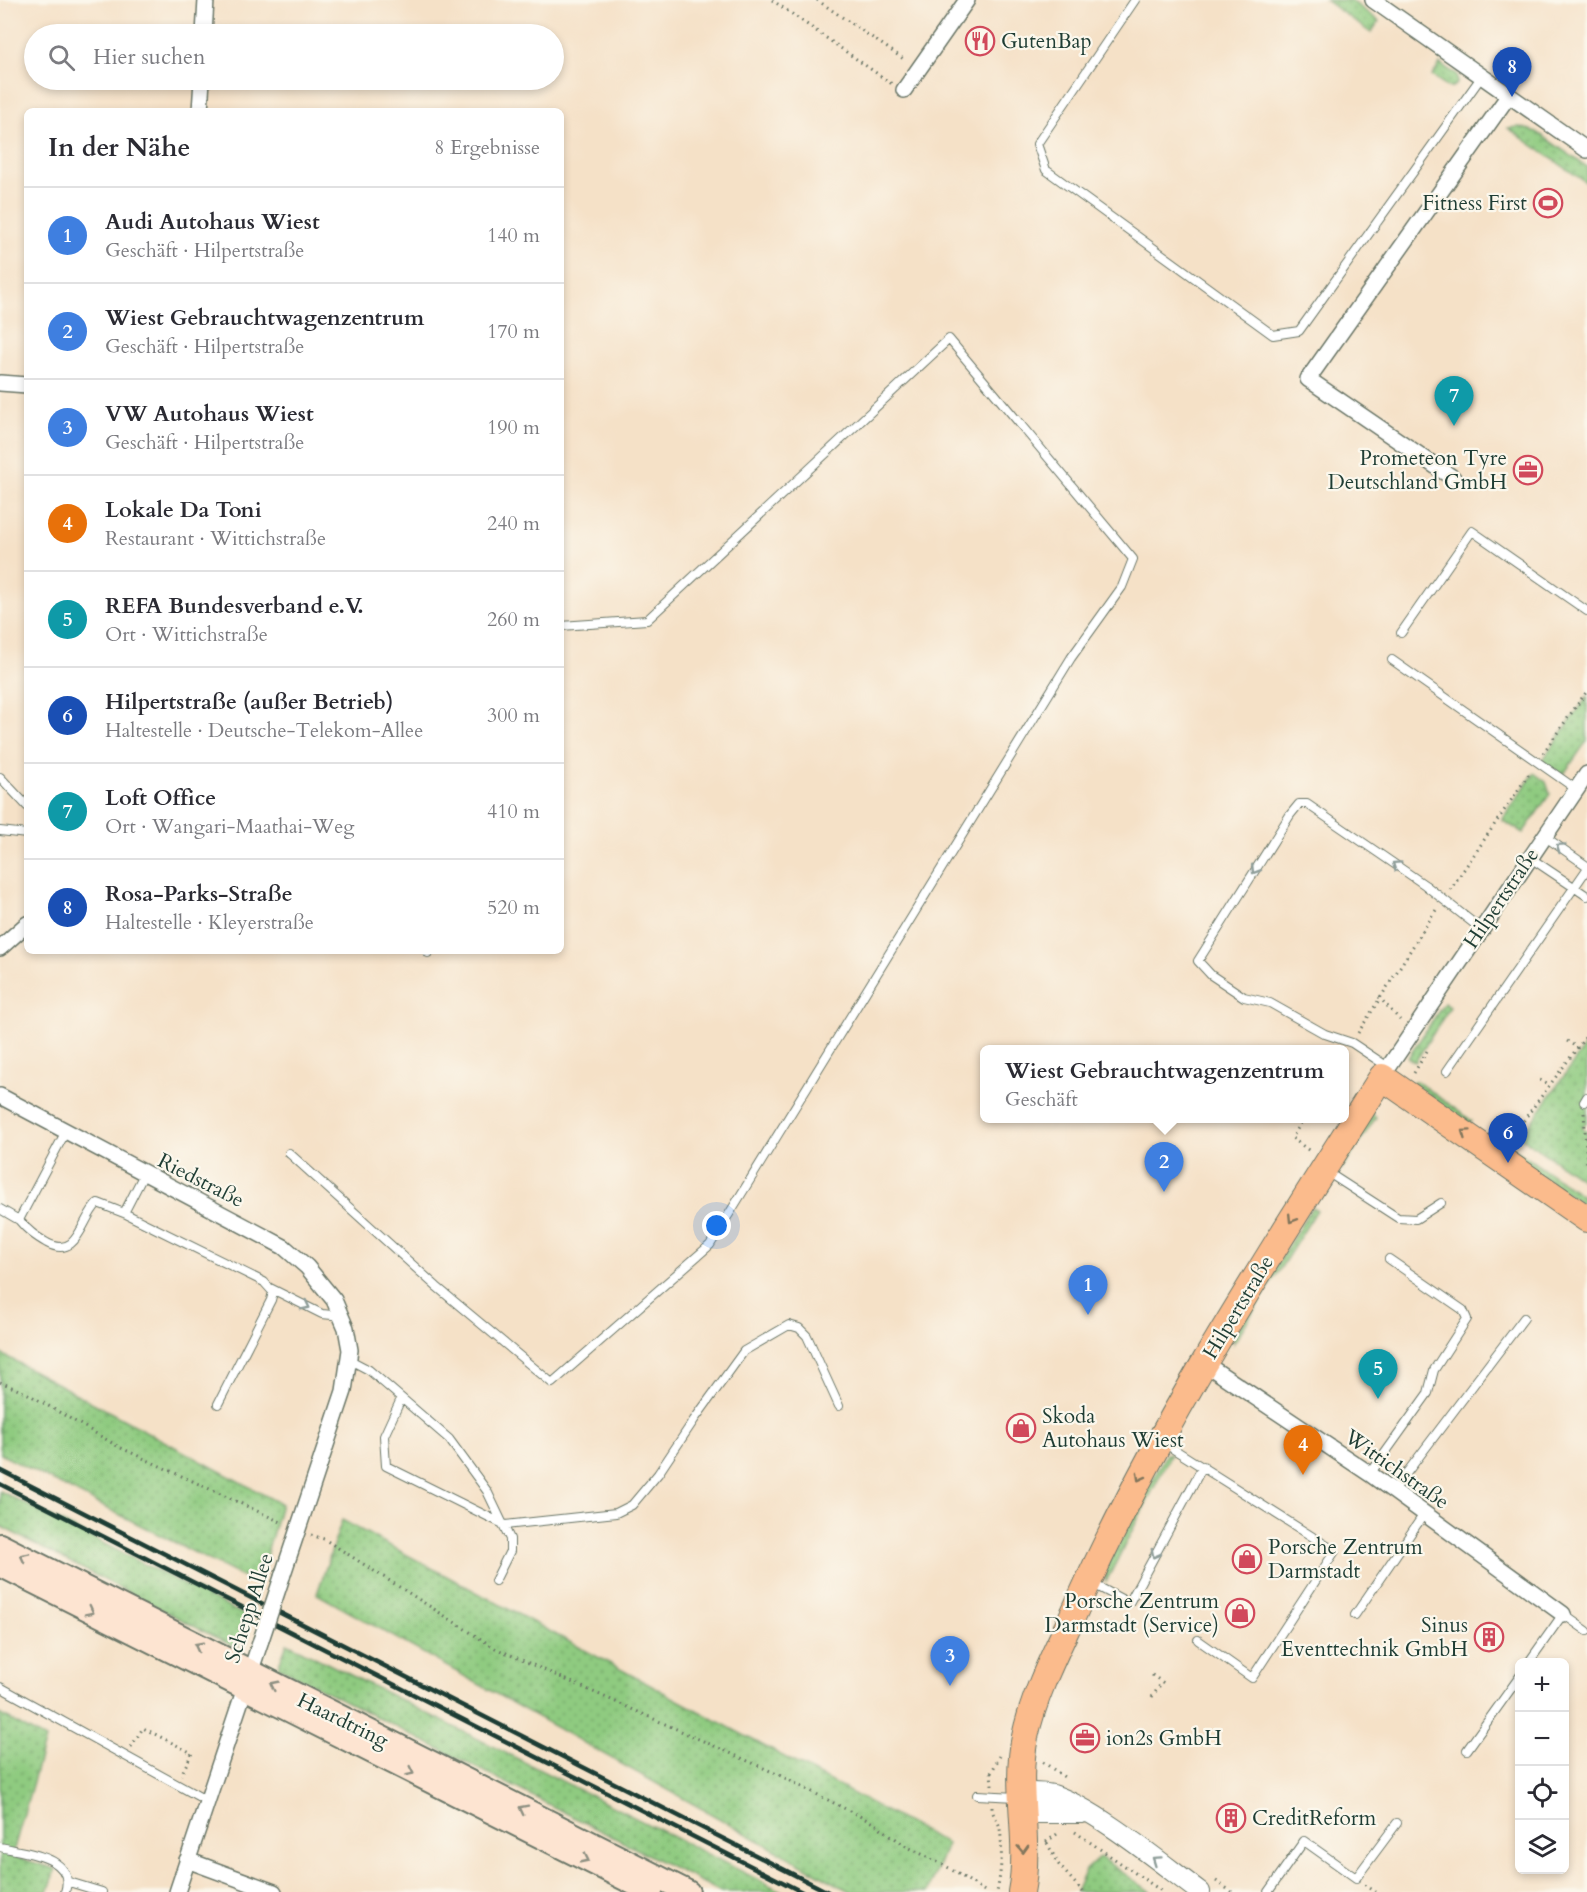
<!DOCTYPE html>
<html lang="de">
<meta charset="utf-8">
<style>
body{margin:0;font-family:Cardo,serif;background:#f2f2f3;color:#2b2b33}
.controls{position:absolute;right:18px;bottom:18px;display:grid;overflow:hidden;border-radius:9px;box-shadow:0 3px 9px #0003}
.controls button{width:54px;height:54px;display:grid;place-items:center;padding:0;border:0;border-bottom:2px solid #e1e1e2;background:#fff;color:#2b2b33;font:30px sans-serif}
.you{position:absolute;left:717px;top:1226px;width:21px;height:21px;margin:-15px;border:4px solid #fff;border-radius:50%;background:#1a73e8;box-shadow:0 0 0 9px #1a73e833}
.badge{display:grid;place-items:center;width:39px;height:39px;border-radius:50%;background:#d1495b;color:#fff;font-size:20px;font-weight:700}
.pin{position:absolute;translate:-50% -50px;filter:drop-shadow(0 2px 3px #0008)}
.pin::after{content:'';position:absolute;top:32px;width:21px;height:18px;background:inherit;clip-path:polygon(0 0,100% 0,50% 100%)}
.popup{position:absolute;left:980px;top:1045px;width:369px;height:78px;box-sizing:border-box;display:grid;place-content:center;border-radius:9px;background:#fff;filter:drop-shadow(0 2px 4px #0005);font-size:20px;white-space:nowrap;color:#7c7c81}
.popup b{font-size:22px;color:#2b2b33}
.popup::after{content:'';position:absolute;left:50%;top:100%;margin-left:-12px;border:12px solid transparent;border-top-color:#fff}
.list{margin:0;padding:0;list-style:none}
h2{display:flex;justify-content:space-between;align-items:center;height:78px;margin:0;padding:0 24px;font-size:26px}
h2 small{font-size:20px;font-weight:400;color:#7c7c81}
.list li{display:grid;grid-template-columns:39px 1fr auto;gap:18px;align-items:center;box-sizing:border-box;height:96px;padding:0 24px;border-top:2px solid #e1e1e2}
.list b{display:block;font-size:22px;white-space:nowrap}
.list p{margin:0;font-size:20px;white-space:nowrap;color:#7c7c81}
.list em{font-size:20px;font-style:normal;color:#7c7c81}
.icon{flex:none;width:33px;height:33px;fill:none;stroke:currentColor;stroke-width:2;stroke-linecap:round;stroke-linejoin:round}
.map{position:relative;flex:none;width:1587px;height:1892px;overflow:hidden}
.search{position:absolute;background:#fff;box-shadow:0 3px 9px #0003;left:24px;top:24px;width:540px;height:66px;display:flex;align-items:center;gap:15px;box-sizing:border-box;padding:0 21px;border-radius:33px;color:#7c7c81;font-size:22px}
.panel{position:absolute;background:#fff;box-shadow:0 3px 9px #0003;left:24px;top:108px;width:540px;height:846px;border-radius:9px}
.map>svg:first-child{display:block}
.grass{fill:url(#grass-dots);stroke:#57845a;stroke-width:1.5}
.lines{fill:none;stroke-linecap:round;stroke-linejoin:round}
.service-casing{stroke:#6a7667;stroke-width:10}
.minor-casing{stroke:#6a7667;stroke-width:18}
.tertiary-casing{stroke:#6a7667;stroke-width:22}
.secondary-casing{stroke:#6a7667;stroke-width:26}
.primary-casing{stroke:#6a7667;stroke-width:28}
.path{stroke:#6a7667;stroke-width:3;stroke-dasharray:1.5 4.5;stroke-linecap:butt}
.service{stroke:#fff;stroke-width:8}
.minor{stroke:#fff;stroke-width:15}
.tertiary{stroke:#fff;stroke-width:20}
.secondary{stroke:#fde4d1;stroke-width:22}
.primary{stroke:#fbbb8c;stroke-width:26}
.rail{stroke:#1f3d34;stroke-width:4.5}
.minor-bridge-casing{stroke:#6a7667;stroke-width:18;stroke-linecap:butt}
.minor-bridge{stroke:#fff;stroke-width:15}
.oneway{stroke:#8f9e9a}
.oneway2{stroke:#82765c}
.oneway3{stroke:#8e9082}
.labels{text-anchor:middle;stroke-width:4.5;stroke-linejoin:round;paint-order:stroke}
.poi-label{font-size:21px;fill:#1f3d34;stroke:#fbf7ec;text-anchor:start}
.street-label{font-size:21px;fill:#1f3d34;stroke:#fbf7ec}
</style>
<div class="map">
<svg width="1587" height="1892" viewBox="0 0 1587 1892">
<defs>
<pattern id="grass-dots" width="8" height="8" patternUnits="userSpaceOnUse" patternTransform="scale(1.5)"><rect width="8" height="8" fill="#8fcb80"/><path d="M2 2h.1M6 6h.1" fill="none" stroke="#74a66a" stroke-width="1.8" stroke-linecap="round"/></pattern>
</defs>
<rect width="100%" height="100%" fill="#fbf7ec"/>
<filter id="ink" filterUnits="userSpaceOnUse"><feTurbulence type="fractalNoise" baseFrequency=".0167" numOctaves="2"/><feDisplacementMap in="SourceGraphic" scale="12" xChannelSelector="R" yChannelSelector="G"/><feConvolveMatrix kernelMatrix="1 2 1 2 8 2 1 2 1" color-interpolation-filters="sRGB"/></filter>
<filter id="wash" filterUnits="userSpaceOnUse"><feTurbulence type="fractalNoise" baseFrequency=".008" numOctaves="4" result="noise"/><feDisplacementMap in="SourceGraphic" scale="24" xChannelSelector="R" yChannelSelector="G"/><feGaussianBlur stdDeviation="1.35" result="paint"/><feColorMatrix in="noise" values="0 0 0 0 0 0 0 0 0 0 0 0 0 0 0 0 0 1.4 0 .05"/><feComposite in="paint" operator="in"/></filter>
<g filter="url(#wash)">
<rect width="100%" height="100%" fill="#f5e1c7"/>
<path class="grass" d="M1325,0h25l29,21 -8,12z
M1440,64l17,11v9l-7,4 -18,-12z
M1519,127l18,5 50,35v16l-79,-55z
M1587,697v44l-24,34 -21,-14z
M1534,773l12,9 4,12 -27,39 -21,-13z
M1444,1003l6,4 -35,55 -7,-4z
M1587,1043v78l-5,7 5,3v52l-66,-46z
M1414,1081l5,2 53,38 -3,4 -57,-42z
M1372,1113l4,4 -34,53 -3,-6z
M1513,1148l74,51v8l-79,-54z
M1312,1207l5,3 -84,134 -1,-6z
M0,1353l281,151 -23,81 -258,-131z
M1166,1454h5l-65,128 -2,-9z
M0,1491l246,125 -8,33 -238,-123z
M342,1520l605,324 -19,48h-77l-534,-298z
M287,1643l496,249h-62l-443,-225z
M1069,1654l4,2 -26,58 -2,-1 2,-7z
M0,1714l45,25 -33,117 44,13 -8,23h-48z
M1100,1857l51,35h-75l10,-22z"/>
</g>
<g filter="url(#ink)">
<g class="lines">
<g class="service-casing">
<path id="service" d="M1135,0l-98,144 9,26 227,165 26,-4 183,-255
M1401,633l71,-102 115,80
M1392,660l184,129
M0,777l27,29
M0,831l27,3
M1544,836l43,30
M1529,857l58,39
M428,953l2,-2
M1388,1067l-36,-24 -27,-9 -55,-31 -26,-6 -33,-22 -13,-14 92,-146 9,-11h8l118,81 56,44
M1447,1071l140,-202
M1584,1102l3,-5
M289,1153l148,134 115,96 158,-138 361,-587 51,-71 11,-28 -184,-220 -302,281 -86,6
M1327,1172l71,46 18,1 25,-16
M0,1209l19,11 46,-87
M124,1213l140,69 9,10 -2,8 -53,104
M19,1220c9,11 16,16 28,23 32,17 34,-25 51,-40l26,10 20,-39
M270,1288l52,26 20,2
M350,1360l19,10 80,69 38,52 23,48v12l-15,30
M401,1399l-17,37 2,30 119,59 111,-12 16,-8 26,-31 36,-54 50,-69 45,-26 10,3 8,8 32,70
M1164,1443l171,108 -83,127 -54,-38
M1370,1474l58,-81 6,-23 33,-51 -4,-9 -74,-51
M1393,1491l131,-173
M1093,1584l36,19 74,-137
M1355,1615l69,-101
M1529,1662l34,-48 24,17
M0,1687l207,114
M1467,1750l53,-74
M977,1795l40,2
M0,1847c25,6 77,9 65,45
M69,1882l33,10
M1268,1892l36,-51 52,37 41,-55"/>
</g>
<g class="minor-casing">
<path id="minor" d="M1373,0l214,150
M204,34l2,-34
M904,90l63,-90
M200,111l2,-31
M0,383l27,2
M1453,478l-145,-99 201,-284
M0,948l27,-24
M1382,1077l205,-303
M0,1096l284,151 23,20 27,33 12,28 4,22 -6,41 -62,186
M1204,1363l166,111 193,140
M187,1860l87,32
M177,1892l84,-252"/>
</g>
<g class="tertiary-casing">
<path id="tertiary" d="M1020,1793c11,0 22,-1 33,2 43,14 109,69 147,97
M1022,1813h60"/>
</g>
<g class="secondary-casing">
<path id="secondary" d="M0,1545l688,347
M0,1565l651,327"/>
</g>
<g class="primary-casing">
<path id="primary" d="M1021,1892c10,-51 -7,-104 4,-155 10,-47 34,-91 54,-135 83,-185 195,-354 303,-525l205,142"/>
</g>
<path class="path" d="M772,0l120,84
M817,0l88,60
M1543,753l44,-62
M1450,890l81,-119
M1379,997l21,23
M1358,1033l78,-123
M1567,1041l11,7
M1414,1073l13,-22
M1540,1080l10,6
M1584,1113l3,52
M1304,1118l-12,20 19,14
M1512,1118l7,6
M1509,1140l78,-105
M0,1382l28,12 91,53 164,76
M311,1535l13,4 171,109 282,126 98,50 31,22 43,22 37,24
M1152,1675l13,9
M1152,1697l10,-15
M131,1747l12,-19 49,25 -11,22
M1043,1762l24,17
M992,1785l-1,-12 9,-17
M992,1807c0,9 7,13 8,22 3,19 1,44 -3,63
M1075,1832l88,60
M1046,1842l14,-10
M1047,1843l12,22 24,27
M1216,1881l16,11
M1365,1885l11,7"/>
<use href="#service" class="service"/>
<use href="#minor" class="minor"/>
<use href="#tertiary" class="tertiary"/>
<use href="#secondary" class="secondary"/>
<use href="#primary" class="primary"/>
<path class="rail" d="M0,1470l828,422
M0,1484l802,408"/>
<g class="minor-bridge-casing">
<path id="minor-bridge" d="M261,1640l21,-63"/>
</g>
<use href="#minor-bridge" class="minor-bridge"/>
</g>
<defs><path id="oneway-chevron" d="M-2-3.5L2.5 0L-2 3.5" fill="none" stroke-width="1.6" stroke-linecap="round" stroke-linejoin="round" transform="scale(1.5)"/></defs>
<g class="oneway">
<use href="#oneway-chevron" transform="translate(1560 847) rotate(-145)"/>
<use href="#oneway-chevron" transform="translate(1396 865) rotate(-145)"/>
<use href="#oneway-chevron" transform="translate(1255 870) rotate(122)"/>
<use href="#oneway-chevron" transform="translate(306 1306) rotate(27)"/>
<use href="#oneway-chevron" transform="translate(1155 1554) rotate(118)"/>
<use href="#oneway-chevron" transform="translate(1156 1860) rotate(-145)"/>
</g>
<g class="oneway2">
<use href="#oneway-chevron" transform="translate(1465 1133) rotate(-145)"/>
<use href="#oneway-chevron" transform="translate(1292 1219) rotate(122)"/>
<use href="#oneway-chevron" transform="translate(1140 1477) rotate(119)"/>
<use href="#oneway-chevron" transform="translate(1023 1849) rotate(88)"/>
</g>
<g class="oneway3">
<use href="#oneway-chevron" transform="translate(24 1557) rotate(-153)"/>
<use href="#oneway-chevron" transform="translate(90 1611) rotate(27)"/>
<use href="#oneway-chevron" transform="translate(198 1646) rotate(-153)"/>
<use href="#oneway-chevron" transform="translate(274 1685) rotate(-154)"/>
<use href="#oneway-chevron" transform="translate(410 1772) rotate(26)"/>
<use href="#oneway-chevron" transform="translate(523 1809) rotate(-153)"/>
<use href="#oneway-chevron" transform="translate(585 1859) rotate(26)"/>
</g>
</g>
<defs>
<g id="restaurant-ring" transform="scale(1.5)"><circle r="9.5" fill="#fbf7ec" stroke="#d1495b" stroke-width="1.5"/><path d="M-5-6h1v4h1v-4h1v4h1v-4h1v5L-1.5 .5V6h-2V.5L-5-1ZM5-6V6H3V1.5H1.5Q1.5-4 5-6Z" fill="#d1495b"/></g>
<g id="stadium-ring" transform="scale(1.5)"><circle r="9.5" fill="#fbf7ec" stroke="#d1495b" stroke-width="1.5"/><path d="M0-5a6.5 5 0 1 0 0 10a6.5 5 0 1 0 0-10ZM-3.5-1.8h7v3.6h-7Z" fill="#d1495b"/></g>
<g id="office-ring" transform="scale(1.5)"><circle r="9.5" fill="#fbf7ec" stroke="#d1495b" stroke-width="1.5"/><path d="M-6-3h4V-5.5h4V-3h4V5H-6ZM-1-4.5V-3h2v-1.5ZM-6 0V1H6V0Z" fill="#d1495b"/></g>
<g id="shop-ring" transform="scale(1.5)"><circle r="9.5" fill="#fbf7ec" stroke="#d1495b" stroke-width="1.5"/><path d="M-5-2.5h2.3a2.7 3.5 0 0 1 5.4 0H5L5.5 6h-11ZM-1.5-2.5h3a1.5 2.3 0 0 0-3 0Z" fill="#d1495b"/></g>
<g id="building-ring" transform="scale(1.5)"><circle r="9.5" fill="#fbf7ec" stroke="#d1495b" stroke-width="1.5"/><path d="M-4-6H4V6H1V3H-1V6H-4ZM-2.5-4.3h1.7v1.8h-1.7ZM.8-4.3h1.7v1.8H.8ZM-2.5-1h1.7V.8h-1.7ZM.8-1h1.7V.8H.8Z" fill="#d1495b"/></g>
</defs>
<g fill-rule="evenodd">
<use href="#restaurant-ring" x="980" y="41"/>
<use href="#stadium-ring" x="1548" y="203"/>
<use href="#office-ring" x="1528" y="470"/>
<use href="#shop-ring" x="1021" y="1428"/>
<use href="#shop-ring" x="1247" y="1559"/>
<use href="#shop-ring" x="1240" y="1613"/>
<use href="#building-ring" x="1489" y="1637"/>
<use href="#office-ring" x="1085" y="1738"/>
<use href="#building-ring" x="1231" y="1818"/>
</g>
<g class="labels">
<g class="poi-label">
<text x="1001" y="48">GutenBap</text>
<text x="1527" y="210" text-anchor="end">Fitness First</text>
<text x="1507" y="465" text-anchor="end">Prometeon Tyre<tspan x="1507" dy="24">Deutschland GmbH</tspan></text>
<text x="1042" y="1423">Skoda<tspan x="1042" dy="24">Autohaus Wiest</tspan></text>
<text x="1268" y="1554">Porsche Zentrum<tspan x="1268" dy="24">Darmstadt</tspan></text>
<text x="1219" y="1608" text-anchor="end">Porsche Zentrum<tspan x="1219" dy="24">Darmstadt (Service)</tspan></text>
<text x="1468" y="1632" text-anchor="end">Sinus<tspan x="1468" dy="24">Eventtechnik GmbH</tspan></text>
<text x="1106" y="1745">ion2s GmbH</text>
<text x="1252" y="1825">CreditReform</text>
</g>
<g class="street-label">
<text transform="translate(1501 898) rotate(-56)" y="7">Hilpertstraße</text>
<text transform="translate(201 1180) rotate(27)" y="7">Riedstraße</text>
<text transform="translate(1238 1307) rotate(-59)" y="7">Hilpertstraße</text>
<text transform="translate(1397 1469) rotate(35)" y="7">Wittichstraße</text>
<text transform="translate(249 1608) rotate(-72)" y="7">Schepp Allee</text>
<text transform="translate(343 1720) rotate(26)" y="7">Haardtring</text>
</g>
</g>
</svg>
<div class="controls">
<button>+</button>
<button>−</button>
<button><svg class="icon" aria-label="locate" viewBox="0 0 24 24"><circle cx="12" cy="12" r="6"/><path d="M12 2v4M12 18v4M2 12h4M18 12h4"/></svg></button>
<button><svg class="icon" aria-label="layers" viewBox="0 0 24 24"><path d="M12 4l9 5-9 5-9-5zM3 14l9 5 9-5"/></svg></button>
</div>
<div class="you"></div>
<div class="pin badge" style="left:1088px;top:1315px;background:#3f7fe0">1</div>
<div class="pin badge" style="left:1164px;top:1192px;background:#3f7fe0">2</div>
<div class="popup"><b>Wiest Gebrauchtwagenzentrum</b>Geschäft</div>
<div class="pin badge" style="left:950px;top:1686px;background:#3f7fe0">3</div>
<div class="pin badge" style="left:1303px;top:1475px;background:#e8710a">4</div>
<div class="pin badge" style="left:1378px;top:1399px;background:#0f9aa8">5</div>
<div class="pin badge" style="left:1508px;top:1163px;background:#1a4fb4">6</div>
<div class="pin badge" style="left:1454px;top:426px;background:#0f9aa8">7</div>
<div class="pin badge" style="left:1512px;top:97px;background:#1a4fb4">8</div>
<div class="search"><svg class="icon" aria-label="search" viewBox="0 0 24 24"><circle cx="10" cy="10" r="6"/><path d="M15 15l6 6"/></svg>Hier suchen</div>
<section class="panel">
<h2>In der Nähe<small>8 Ergebnisse</small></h2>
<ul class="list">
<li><span class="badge" style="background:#3f7fe0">1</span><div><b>Audi Autohaus Wiest</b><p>Geschäft · Hilpertstraße</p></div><em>140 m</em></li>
<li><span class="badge" style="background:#3f7fe0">2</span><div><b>Wiest Gebrauchtwagenzentrum</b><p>Geschäft · Hilpertstraße</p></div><em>170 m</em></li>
<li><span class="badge" style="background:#3f7fe0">3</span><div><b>VW Autohaus Wiest</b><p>Geschäft · Hilpertstraße</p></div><em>190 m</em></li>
<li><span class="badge" style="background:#e8710a">4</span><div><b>Lokale Da Toni</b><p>Restaurant · Wittichstraße</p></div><em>240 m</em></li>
<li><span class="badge" style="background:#0f9aa8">5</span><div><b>REFA Bundesverband e.V.</b><p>Ort · Wittichstraße</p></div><em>260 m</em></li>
<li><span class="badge" style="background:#1a4fb4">6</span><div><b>Hilpertstraße (außer Betrieb)</b><p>Haltestelle · Deutsche-Telekom-Allee</p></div><em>300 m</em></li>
<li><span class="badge" style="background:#0f9aa8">7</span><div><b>Loft Office</b><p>Ort · Wangari-Maathai-Weg</p></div><em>410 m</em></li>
<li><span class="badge" style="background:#1a4fb4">8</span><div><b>Rosa-Parks-Straße</b><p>Haltestelle · Kleyerstraße</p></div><em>520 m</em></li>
</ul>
</section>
</div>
